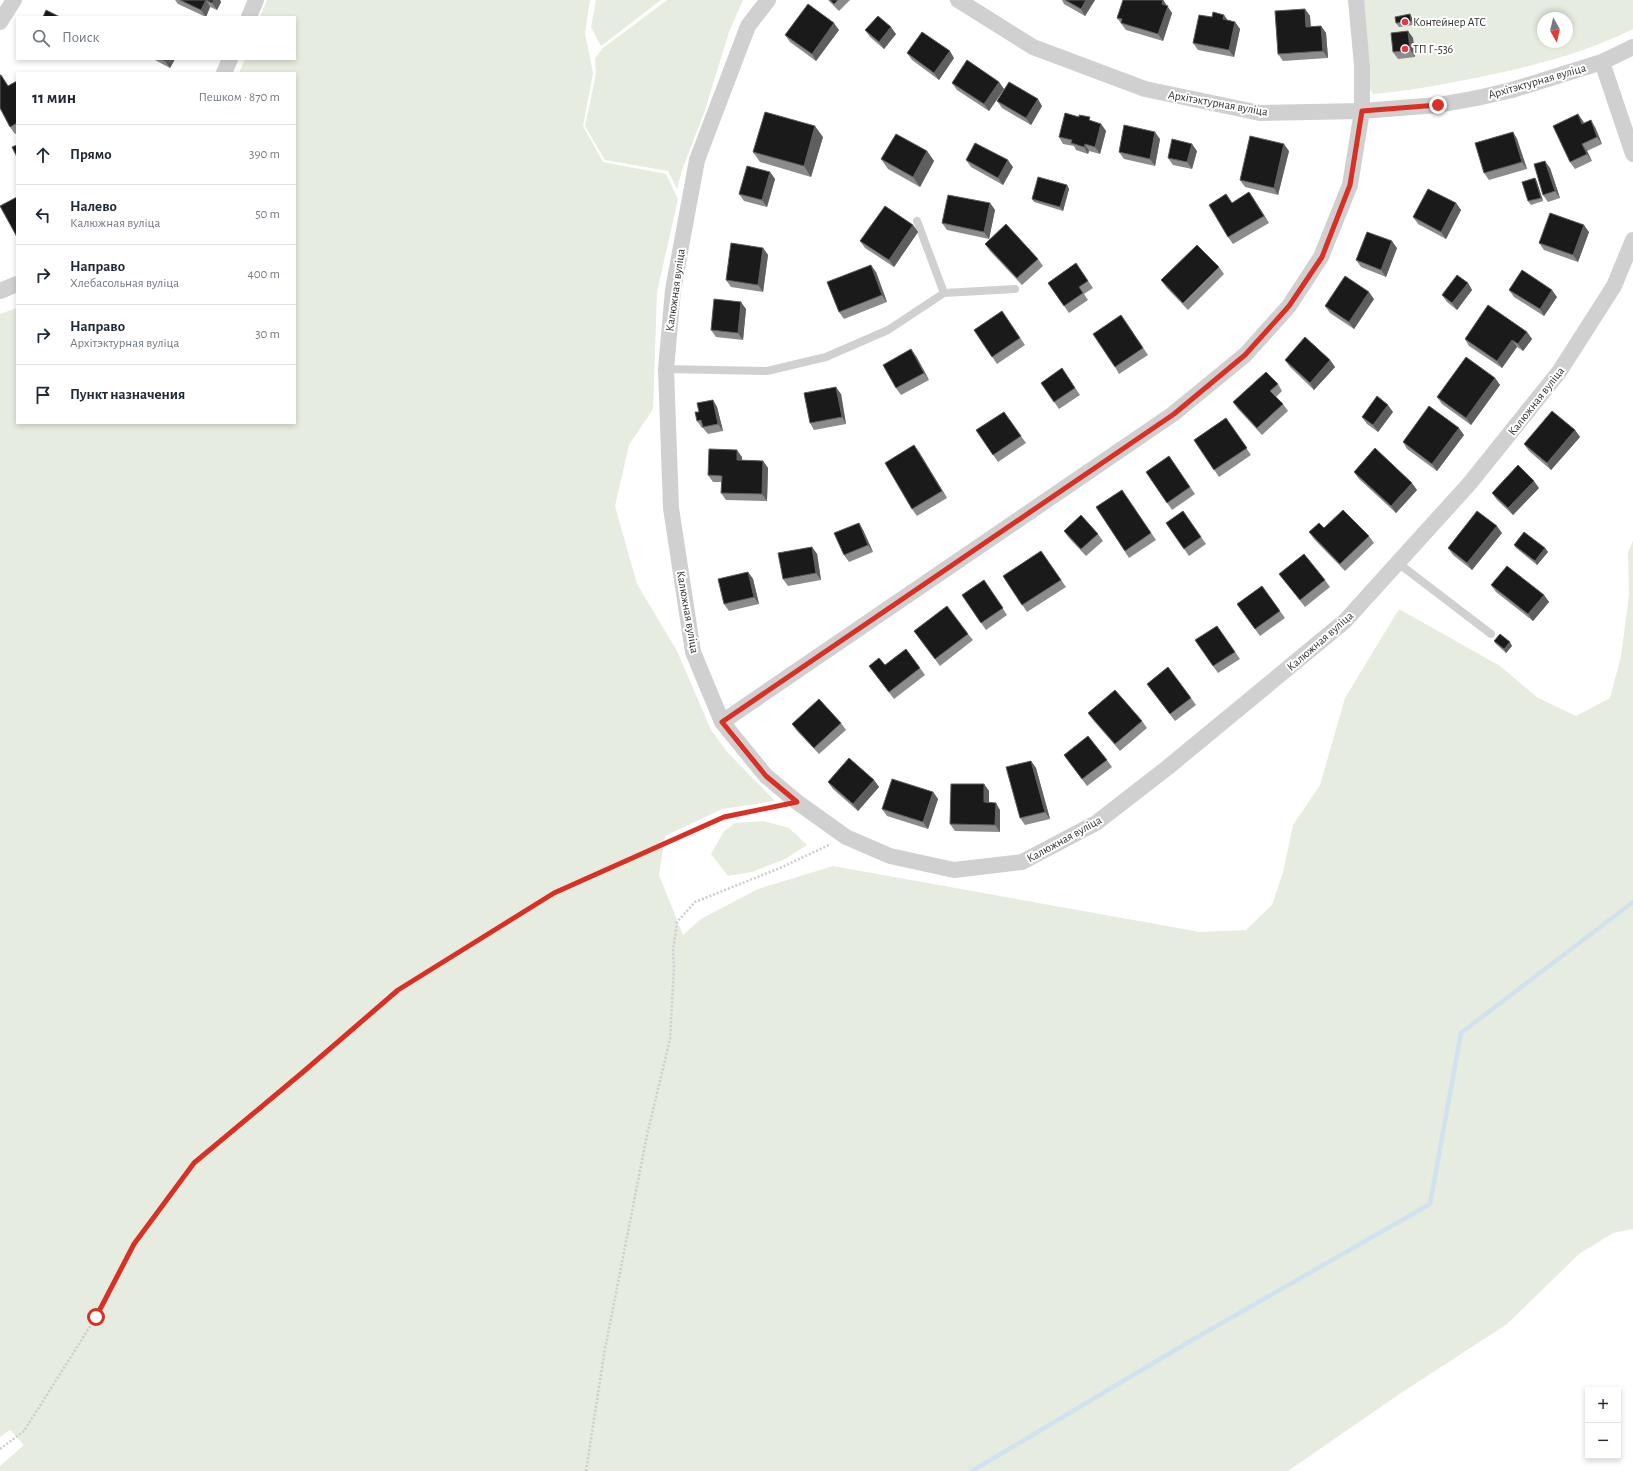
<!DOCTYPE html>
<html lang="ru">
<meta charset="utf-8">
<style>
body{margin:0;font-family:"Alegreya Sans",sans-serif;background:#f2f2f3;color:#1f2937}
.controls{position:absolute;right:12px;bottom:12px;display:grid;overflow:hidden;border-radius:0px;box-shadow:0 2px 6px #0003}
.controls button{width:36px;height:36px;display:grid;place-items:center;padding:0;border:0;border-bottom:1px solid #e0e1e3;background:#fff;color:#1f2937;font:20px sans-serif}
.compass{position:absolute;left:1537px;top:12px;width:36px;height:36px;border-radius:50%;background:#fff;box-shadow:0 2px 6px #0003;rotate:172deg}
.stop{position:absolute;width:12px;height:12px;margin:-9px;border:3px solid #d93025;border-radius:50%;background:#fff}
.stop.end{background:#d93025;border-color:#fff;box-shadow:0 1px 4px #0008}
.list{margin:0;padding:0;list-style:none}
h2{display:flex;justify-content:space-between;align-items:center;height:52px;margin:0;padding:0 16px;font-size:17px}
h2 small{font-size:13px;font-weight:400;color:#747a83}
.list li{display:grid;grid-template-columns:26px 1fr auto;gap:12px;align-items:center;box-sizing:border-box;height:60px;padding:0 16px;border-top:1px solid #e0e1e3}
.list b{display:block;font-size:15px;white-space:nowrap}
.list p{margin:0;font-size:13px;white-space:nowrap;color:#747a83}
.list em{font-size:13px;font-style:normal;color:#747a83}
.icon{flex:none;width:22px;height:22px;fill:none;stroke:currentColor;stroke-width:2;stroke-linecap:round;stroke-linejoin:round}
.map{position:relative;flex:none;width:1633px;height:1471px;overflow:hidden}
.search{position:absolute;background:#fff;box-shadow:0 2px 6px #0003;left:16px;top:16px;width:280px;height:44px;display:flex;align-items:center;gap:10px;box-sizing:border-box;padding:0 14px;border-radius:0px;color:#747a83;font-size:15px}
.panel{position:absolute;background:#fff;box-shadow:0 2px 6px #0003;left:16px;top:72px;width:280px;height:352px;border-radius:0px}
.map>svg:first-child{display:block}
.green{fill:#e6ecdf;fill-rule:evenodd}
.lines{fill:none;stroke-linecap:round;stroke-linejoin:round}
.stream{stroke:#cfe2ee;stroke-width:4.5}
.path{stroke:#cdcdcd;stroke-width:2.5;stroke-dasharray:2 2;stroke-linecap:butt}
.lane{stroke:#d0d0d0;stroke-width:8}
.street{stroke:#d0d0d0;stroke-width:16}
.wall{fill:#8c8c8c}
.shaded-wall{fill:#5f5f5f}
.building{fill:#1a1a1a;stroke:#5f5f5f}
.route{stroke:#d93025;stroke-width:5}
.poi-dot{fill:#e63946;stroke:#fff;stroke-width:1.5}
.labels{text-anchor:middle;stroke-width:4;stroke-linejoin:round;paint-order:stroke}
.poi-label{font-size:12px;fill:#333;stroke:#fff;text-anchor:start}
.street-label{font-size:12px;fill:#333;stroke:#fff}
</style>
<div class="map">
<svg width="1633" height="1471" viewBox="0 0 1633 1471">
<rect width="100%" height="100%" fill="#fff"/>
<path class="green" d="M267,0h323l-5,33 8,40 -10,53 20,36 63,12 12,25 -21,93 -4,117 -24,36 -14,61 22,78 40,67 34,79 17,23 47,48 -53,8 -57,27 -6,39 24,60 18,-16 57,-30 75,-23 367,66 46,-2 26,-25 11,-33 10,-47 27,-40 25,-87 54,-89 101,57 38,32 38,18 34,-18 11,-42 8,-61 -1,-43 5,-11v688l-20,4 -34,21 -72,70 -109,71 -110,76h-1288v-5l24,-21 -14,-15 -10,7v-1123l17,-6v115h278v-350h-56l6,-14h50v-42h-35z
M596,0h65l-60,46 -10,-19z
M667,0h76l-14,32 -24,78 -23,60 -5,19 -9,-18 -63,-11 -20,-34 11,-52 -1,-16 8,-10z
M1362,0h271v29c-50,25 -104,38 -158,49 -35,7 -67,13 -102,16l-6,-10 3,-21zM1543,18h24v24h-24z
M763,821l26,7 18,17 -22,14 -33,13 -24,4 -17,-22 13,-23 11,-8z"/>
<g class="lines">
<path class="stream" d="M972,1471l215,-128 243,-139 31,-171 172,-131"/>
<path class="path" d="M0,1449l24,-18 72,-114 38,-73 60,-81 109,-91 95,-82 156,-97 170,-76 55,-11
M586,1471l19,-122 42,-214 23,-96 4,-71 -1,-17 4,-29 18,-20 85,-34 51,-24"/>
<path class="lane" d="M917,221l27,72 71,-4
M666,369l101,2 59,-14 62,-27 56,-37
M1398,563l93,71"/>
<path class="street" d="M768,0l-20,26 -51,134 -24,130 -7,79 5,139 22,144 29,70 44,54 31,26 49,35 44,19 64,14 68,-8 74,-39 71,-55 178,-147 125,-138 89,-111 55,-86 19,-46
M958,0l75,47 112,42 115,24 102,-2 76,-6 39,-7 35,-8 90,-28 31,-15
M249,17l7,-17
M0,22l14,-22
M1602,62l31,92
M224,73l6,-14
M0,291l17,-7
M722,722l451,-308 72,-59 44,-49 32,-49 29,-72 12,-74v-45l-6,-66"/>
</g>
<path class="wall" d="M175,0h45l1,2 -4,8 -7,-3 -4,10 -28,-13z
M828,0h22l-11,11z
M1062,0h33l-10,16 -21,-12z
M1163,0l9,13 -9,28 -37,-11 -9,-12z
M1305,9l5,7 1,11 10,-1 5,7 2,25 -45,3 -5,-7z
M1410,14l2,4 1,7 -14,2 -3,-4z
M1228,20l7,2 5,7 -6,28 -36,-7 -5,-7z
M839,30l-23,31 -26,-19 -5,-7z
M865,30l31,4 -12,15 -14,-12z
M1408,31l5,7 2,19 -17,2 -5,-7z
M907,53l47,5 -15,22 -27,-20z
M153,59h22l-5,9z
M17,81v52l-2,1 -5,-7 -4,-45 2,4z
M999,82l5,7 -15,22 -32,-21 -5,-7z
M997,101l45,5 -11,19 -29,-17z
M1578,114l6,9 11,4 7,17 -15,7 5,10 -17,8 -5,-7z
M1092,121l9,3 5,7 -6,23 -11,-3 -1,3 -12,-4 -2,-4 -11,-2 -4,-7z
M1513,132l4,7 10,30 -38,11 -5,-7z
M823,137l-12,40 -51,-15 -7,-10z
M1160,139l-5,27 -31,-7 -5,-7z
M927,151l7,10 -14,26 -32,-18 -7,-10z
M1197,151l-5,18 -19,-4 -5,-7z
M1289,151l-11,44 -33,-8 -5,-7z
M966,160l47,7 -10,18 -32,-18z
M1550,168l10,30 -12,4 -5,-7z
M770,172l5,7 -8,28 -23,-6 -5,-7z
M1535,178l2,4 6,19 -12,4 -3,-4z
M1067,185l2,4 -6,22 -29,-9 -2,-3z
M1249,192l20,31 -36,21 -5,-7 4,-34z
M990,203l5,7 -6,29 -42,-9 -5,-7z
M1456,203l5,7 -15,29 -28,-15 -5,-7z
M913,225l5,7 -24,35 -29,-19 -5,-7z
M1589,232l-11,30 -34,-12 -5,-7z
M985,244l53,15 5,7 -21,19 -32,-34z
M763,248l5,7 -5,37 -32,-5 -5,-7z
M1397,248l-11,29 -25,-10 -5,-7z
M1076,263l17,25 -9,6 4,6 -19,13 -21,-30z
M1219,267l5,7 -36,36 -22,-23 -5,-7z
M876,272l11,30 -43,17 -5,-7z
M1468,283l4,7 -15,20 -10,-8 -5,-7z
M1509,290l48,7 -13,19 -30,-19z
M1374,299l-20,30 -24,-16 -5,-7z
M746,309l-3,31 -27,-3 -5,-7z
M1002,311l23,34 -28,19 -23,-34z
M1126,322l22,33 -29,19 -4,-7z
M1527,332l5,7 -9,12 -6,-4 -15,21 -33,-22 -4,-7z
M916,356l13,24 -28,15 -5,-7z
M1285,360h45l5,7 -21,23 -24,-23z
M1062,368l18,27 -21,14 -18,-26z
M1495,378l5,7 -29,40 -29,-21 -5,-7z
M1278,384l4,7 -6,6 7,7 5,7 -26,24 -24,-26 -5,-7z
M841,394l5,30 -32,6 -4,-7z
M713,400l4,7 6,24 -15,3 -5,-6h-1l-5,-7 2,-9z
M1004,412l22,31 -28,19 -22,-32z
M1393,412l-15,20 -11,-8 -5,-7z
M1226,418l25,37 -32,22 -25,-37z
M1575,430l5,7 -29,33 -22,-19 -5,-7z
M1464,435l-27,36 -30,-22 -4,-7z
M914,445l5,7 28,46 -30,18 -5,-7z
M1169,456l26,38 -23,16 -26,-38z
M742,457v3l21,1 5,7 -1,33 -41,-1 -5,-7 1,-11h-9l-5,-7z
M1354,472l63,18 -21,23 -37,-34z
M1539,488l-26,27 -16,-15 -5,-7z
M1122,490l34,50 -27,18 -33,-51z
M1183,511l23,33 -17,12 -23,-33z
M859,523l4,7 10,22 -24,10 -5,-7z
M1324,528l45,8 5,7 -29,28 -31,-32 -5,-7z
M1064,531l34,3 5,7 -17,15 -17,-18z
M1502,533l-30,37 -19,-15 -5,-7z
M1514,545l31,3 3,4 -11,13 -21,-17z
M812,547l5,7 4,26 -33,6 -5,-7z
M1041,551l25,36 -39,25 -24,-36z
M748,572l5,7 6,25 -30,7 -5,-7z
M1279,574l46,6 5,7 -25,20z
M984,580l23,35 -21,15 -24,-35z
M1491,585l53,10 5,7 -16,19 -37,-29z
M1262,586l23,32 -25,18 -23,-32z
M1217,626l23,33 -22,14 -5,-7z
M914,631l54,3 5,6 -33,26z
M1494,641l18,5 -6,7 -10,-9z
M885,665l35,3 5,7 -31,24 -25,-33z
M1147,684l44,14 5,7 -21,16z
M1088,713l54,8 5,7 -27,23 -27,-31z
M841,723l5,7 -27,24 -22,-23 -5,-7z
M1064,755l43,5 5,7 -25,19z
M1031,761l5,7 14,51 -25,6 -5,-7z
M874,780l5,7 -21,24 -25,-22 -5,-7z
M984,784l5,7v11l11,8v22l-45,-1 -5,-7z
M933,792l5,7 -10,30 -41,-13 -5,-7z"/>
<path class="shaded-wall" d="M206,0l4,7 -4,10 -5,-7z
M214,0h6l1,2 -4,8 -5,-7z
M1086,0h9l-10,16 -4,-7z
M1163,0l9,13 -9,28 -5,-7 4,-30z
M1305,9l5,7 1,18 -5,-7z
M1410,14l2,4 1,7 -2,-4z
M1224,15l5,7 -6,-3z
M1235,22l5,7 -6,28 -5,-7z
M834,23l5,7 -23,31 -4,-7z
M1321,26l5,7 2,25 -5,-7z
M891,27l5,7 -12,15 -5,-7z
M1408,31l5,7 2,19 -5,-7z
M950,51l4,7 -15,22 -5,-7z
M166,59h9l-5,9 -5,-7z
M999,82l5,7 -15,22 -5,-7z
M1038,99l4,7 -11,19 -5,-7z
M1578,114l5,7 4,10 -5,-7z
M1591,120l4,7 7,17 -5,-7z
M1101,124l5,7 -6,23 -5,-7z
M815,126l8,11 -12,40 -7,-11z
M1155,132l5,7 -5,27 -5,-7z
M1513,132l4,7 10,30 -5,-7z
M1085,144l4,7 -1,3 -4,-7z
M1192,144l5,7 -5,18 -5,-7z
M1284,144l5,7 -11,44 -4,-7z
M1582,144l5,7 5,10 -5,-7z
M927,151l7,10 -14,26 -7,-10z
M1008,160l5,7 -10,18 -5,-7z
M1545,161l5,7 10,30 -5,-7z
M770,172l5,7 -8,28 -5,-7z
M1535,178l2,4 6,19 -2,-3z
M1067,185l2,4 -6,22 -3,-4z
M1249,192l5,7 15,24 -5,-7z
M990,203l5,7 -6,29 -5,-7z
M1456,203l5,7 -15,29 -5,-7z
M913,225l5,7 -24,35 -5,-7z
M1584,225l5,7 -11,30 -5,-7z
M1392,241l5,7 -11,29 -5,-7z
M763,248l5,7 -5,37 -5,-7z
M871,265l5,7 11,30 -5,-7z
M1468,283l4,7 -15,20 -5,-7z
M1552,290l5,7 -13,19 -4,-7z
M1369,292l5,7 -20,30 -5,-7z
M741,302l5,7 -3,31 -5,-7z
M1527,332l5,7 -9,12 -5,-7z
M1512,340l5,7 -15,21 -5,-7z
M911,349l5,7 13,24 -5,-7z
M1330,360l5,7 -21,23 -4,-7z
M1495,378l5,7 -29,40 -5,-7z
M836,387l5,7 5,30 -4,-7z
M713,400l4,7 6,24 -5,-7z
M1388,405l5,7 -15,20 -5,-7z
M1459,428l5,7 -27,36 -5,-7z
M1575,430l5,7 -29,33 -4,-7z
M914,445l5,7 28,46 -5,-7z
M737,450l5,7v10l-5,-7z
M763,461l5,7 -1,33 -5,-7z
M1534,481l5,7 -26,27 -5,-7z
M1412,483l5,7 -21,23 -5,-7z
M859,523l4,7 10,22 -5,-7z
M1497,526l5,7 -30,37 -5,-7z
M812,547l5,7 4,26 -5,-7z
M1545,548l3,4 -11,13 -2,-4z
M748,572l5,7 6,25 -5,-7z
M1544,595l5,7 -16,19 -5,-7z
M1510,642l2,4 -6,7 -2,-4z
M1031,761l5,7 14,51 -5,-7z
M874,780l5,7 -21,24 -5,-7z
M984,784l5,7v18l-5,-7z
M933,792l5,7 -10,30 -5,-7z
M996,803l4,7v22l-5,-7z"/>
<path class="building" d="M180,0h34l-2,3 -6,-3 -5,10z
M830,0h8l-4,4z
M1065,0h21l-5,9z
M1123,0h40l-1,4 6,2 -10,28 -37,-11 1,-4 -5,-1z
M808,4l26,19 -22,31 -27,-19z
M1305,9l1,18 15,-1 2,25 -45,3 -3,-43z
M46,10l14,7h-17z
M1213,12l11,3 -1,4 12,3 -6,28 -36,-7 6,-28 13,2z
M1410,14l1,7 -15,2 -1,-6z
M878,16l13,11 -12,15 -14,-12z
M1408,31l2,19 -17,2 -2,-19z
M922,32l28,19 -16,22 -27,-20z
M161,59h5l-1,2z
M967,60l32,22 -15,22 -32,-21z
M0,75h1l7,11 9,-5v42l-7,4 -10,-19z
M1009,82l29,17 -12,19 -29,-17z
M765,112l50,14 -11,40 -51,-14z
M1065,113l14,4v-2l11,2 -1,3 12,4 -6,23 -10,-3 -1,3 -13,-4 1,-3 -13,-3z
M1578,114l4,10 9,-4 6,17 -15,7 5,10 -17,8 -17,-36z
M1124,125l31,7 -5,27 -31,-7z
M1513,132l9,30 -38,11 -9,-30z
M896,134l31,17 -14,26 -32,-18z
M1250,136l34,8 -10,44 -34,-8z
M1172,139l20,5 -5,18 -19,-4z
M975,143l33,17 -10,18 -32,-18z
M17,145v12l-5,-10z
M1545,161l10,30 -12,4 -9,-31z
M747,166l23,6 -8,28 -23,-6z
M1038,177l29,8 -7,22 -28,-8z
M1535,178l6,20 -13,3 -6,-19z
M1428,189l28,14 -15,29 -28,-15z
M1249,192l15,24 -36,21 -19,-32 17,-11 6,9z
M948,195l42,8 -6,29 -42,-9z
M17,197v40l-17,-31z
M885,206l28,19 -24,35 -29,-19z
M1550,213l34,12 -11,30 -34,-12z
M1006,224l32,35 -21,19 -32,-34z
M1367,232l25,9 -11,29 -25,-10z
M731,243l32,5 -5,37 -32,-5z
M1197,245l22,22 -36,36 -22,-23z
M1076,263l12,18 -9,6 4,6 -19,13 -16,-23z
M871,265l11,30 -43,17 -12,-30z
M1522,270l30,20 -12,19 -31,-19z
M1457,275l11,8 -16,20 -10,-8z
M1345,276l24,16 -20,30 -24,-16z
M714,299l27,3 -3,31 -27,-3z
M1488,305l39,27 -9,12 -6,-4 -15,21 -32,-22z
M1002,311l18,27 -28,19 -18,-27z
M1121,315l22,33 -28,19 -22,-33z
M1305,337l25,23 -20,23 -25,-23z
M911,349l13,24 -28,15 -13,-23z
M1466,357l29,21 -29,40 -29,-21z
M1062,368l13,20 -21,14 -13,-19z
M1266,372l12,12 -8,7 13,13 -26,24 -24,-26z
M836,387l6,30 -32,6 -6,-30z
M1377,396l11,9 -15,20 -11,-8z
M713,400l5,24 -15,3 -2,-7 -4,1 -2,-9h4l-2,-9z
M1429,406l30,22 -27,36 -29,-22z
M1552,411l23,19 -28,33 -23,-19z
M1004,412l17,24 -28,19 -17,-25z
M1226,418l21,30 -33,22 -20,-30z
M914,445l28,46 -30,18 -27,-46z
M1375,448l37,35 -21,23 -37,-34z
M709,449l28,1v10l26,1 -1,33 -41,-1 1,-17 -14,-1z
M1169,456l21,31 -23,16 -21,-31z
M1518,465l16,16 -26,27 -16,-15z
M1122,490l29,43 -26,18 -29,-44z
M1343,510l26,26 -29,28 -31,-32 10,-9 5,5z
M1183,511l18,26 -17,12 -18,-26z
M1477,511l20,15 -30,37 -19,-15z
M1081,515l17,19 -17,15 -17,-18z
M859,523l9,22 -24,10 -10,-22z
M1524,532l21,16 -10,13 -21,-16z
M812,547l4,26 -33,6 -5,-26z
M1041,551l20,29 -39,25 -19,-29z
M1304,554l21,26 -25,20 -21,-26z
M1507,566l37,29 -16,19 -37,-29z
M748,572l6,25 -30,7 -6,-25z
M984,580l19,28 -22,15 -19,-28z
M1262,586l18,25 -25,18 -18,-25z
M947,606l21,28 -33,25 -21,-28z
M1217,626l18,26 -22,14 -18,-26z
M1500,634l10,8 -6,7 -10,-8z
M906,649l14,19 -31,24 -20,-26 10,-8 6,7z
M1168,667l23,31 -21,16 -23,-30z
M1115,690l27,31 -27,23 -27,-31z
M819,699l22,24 -27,25 -22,-24z
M1088,736l19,24 -25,19 -18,-24z
M849,758l25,22 -21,24 -25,-22z
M1031,761l14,51 -25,6 -14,-51z
M892,779l41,13 -10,30 -41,-13z
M951,784h33v18l12,1 -1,22 -45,-1z"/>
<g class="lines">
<path class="route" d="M96,1317l38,-73 60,-81 109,-91 95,-82 156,-97 170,-76 73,-15 -31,-26 -44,-54 452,-308 71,-59 44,-49 33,-49 28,-72 12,-74 76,-6"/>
</g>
<g class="poi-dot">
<circle cx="1405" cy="22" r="4"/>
<circle cx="1405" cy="49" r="4"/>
</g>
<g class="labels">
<g class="poi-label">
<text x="1413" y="26">Контейнер АТС</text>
<text x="1413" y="53">ТП Г-536</text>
</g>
<g class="street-label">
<text transform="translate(1537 81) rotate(-16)" y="4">Архітэктурная вуліца</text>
<text transform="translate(1218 103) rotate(10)" y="4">Архітэктурная вуліца</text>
<text transform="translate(675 290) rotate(-82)" y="4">Калюжная вуліца</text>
<text transform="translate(1536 401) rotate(-52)" y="4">Калюжная вуліца</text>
<text transform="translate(688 612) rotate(80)" y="4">Калюжная вуліца</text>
<text transform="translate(1320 641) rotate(-41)" y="4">Калюжная вуліца</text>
<text transform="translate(1064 839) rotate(-29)" y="4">Калюжная вуліца</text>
</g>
</g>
</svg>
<div class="controls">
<button>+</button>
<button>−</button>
</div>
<svg class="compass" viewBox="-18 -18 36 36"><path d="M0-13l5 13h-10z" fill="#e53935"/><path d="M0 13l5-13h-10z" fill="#747a83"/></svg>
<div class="stop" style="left:96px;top:1317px"></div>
<div class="stop end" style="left:1438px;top:105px"></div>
<div class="search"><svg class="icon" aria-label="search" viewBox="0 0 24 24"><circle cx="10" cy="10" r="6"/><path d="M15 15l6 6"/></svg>Поиск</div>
<section class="panel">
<h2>11 мин<small>Пешком · 870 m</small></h2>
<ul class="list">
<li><svg class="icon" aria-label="ahead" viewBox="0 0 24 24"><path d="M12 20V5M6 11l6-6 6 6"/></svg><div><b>Прямо</b></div><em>390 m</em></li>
<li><svg class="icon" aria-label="left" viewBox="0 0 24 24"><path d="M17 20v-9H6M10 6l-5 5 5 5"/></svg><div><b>Налево</b><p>Калюжная вуліца</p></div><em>50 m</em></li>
<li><svg class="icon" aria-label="right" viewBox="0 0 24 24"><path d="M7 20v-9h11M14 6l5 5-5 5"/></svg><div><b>Направо</b><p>Хлебасольная вуліца</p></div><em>400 m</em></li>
<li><svg class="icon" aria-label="right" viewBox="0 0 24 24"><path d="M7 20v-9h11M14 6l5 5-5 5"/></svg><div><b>Направо</b><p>Архітэктурная вуліца</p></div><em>30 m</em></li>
<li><svg class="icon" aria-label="arrive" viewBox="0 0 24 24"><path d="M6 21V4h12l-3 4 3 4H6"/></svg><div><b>Пункт назначения</b></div></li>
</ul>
</section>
</div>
